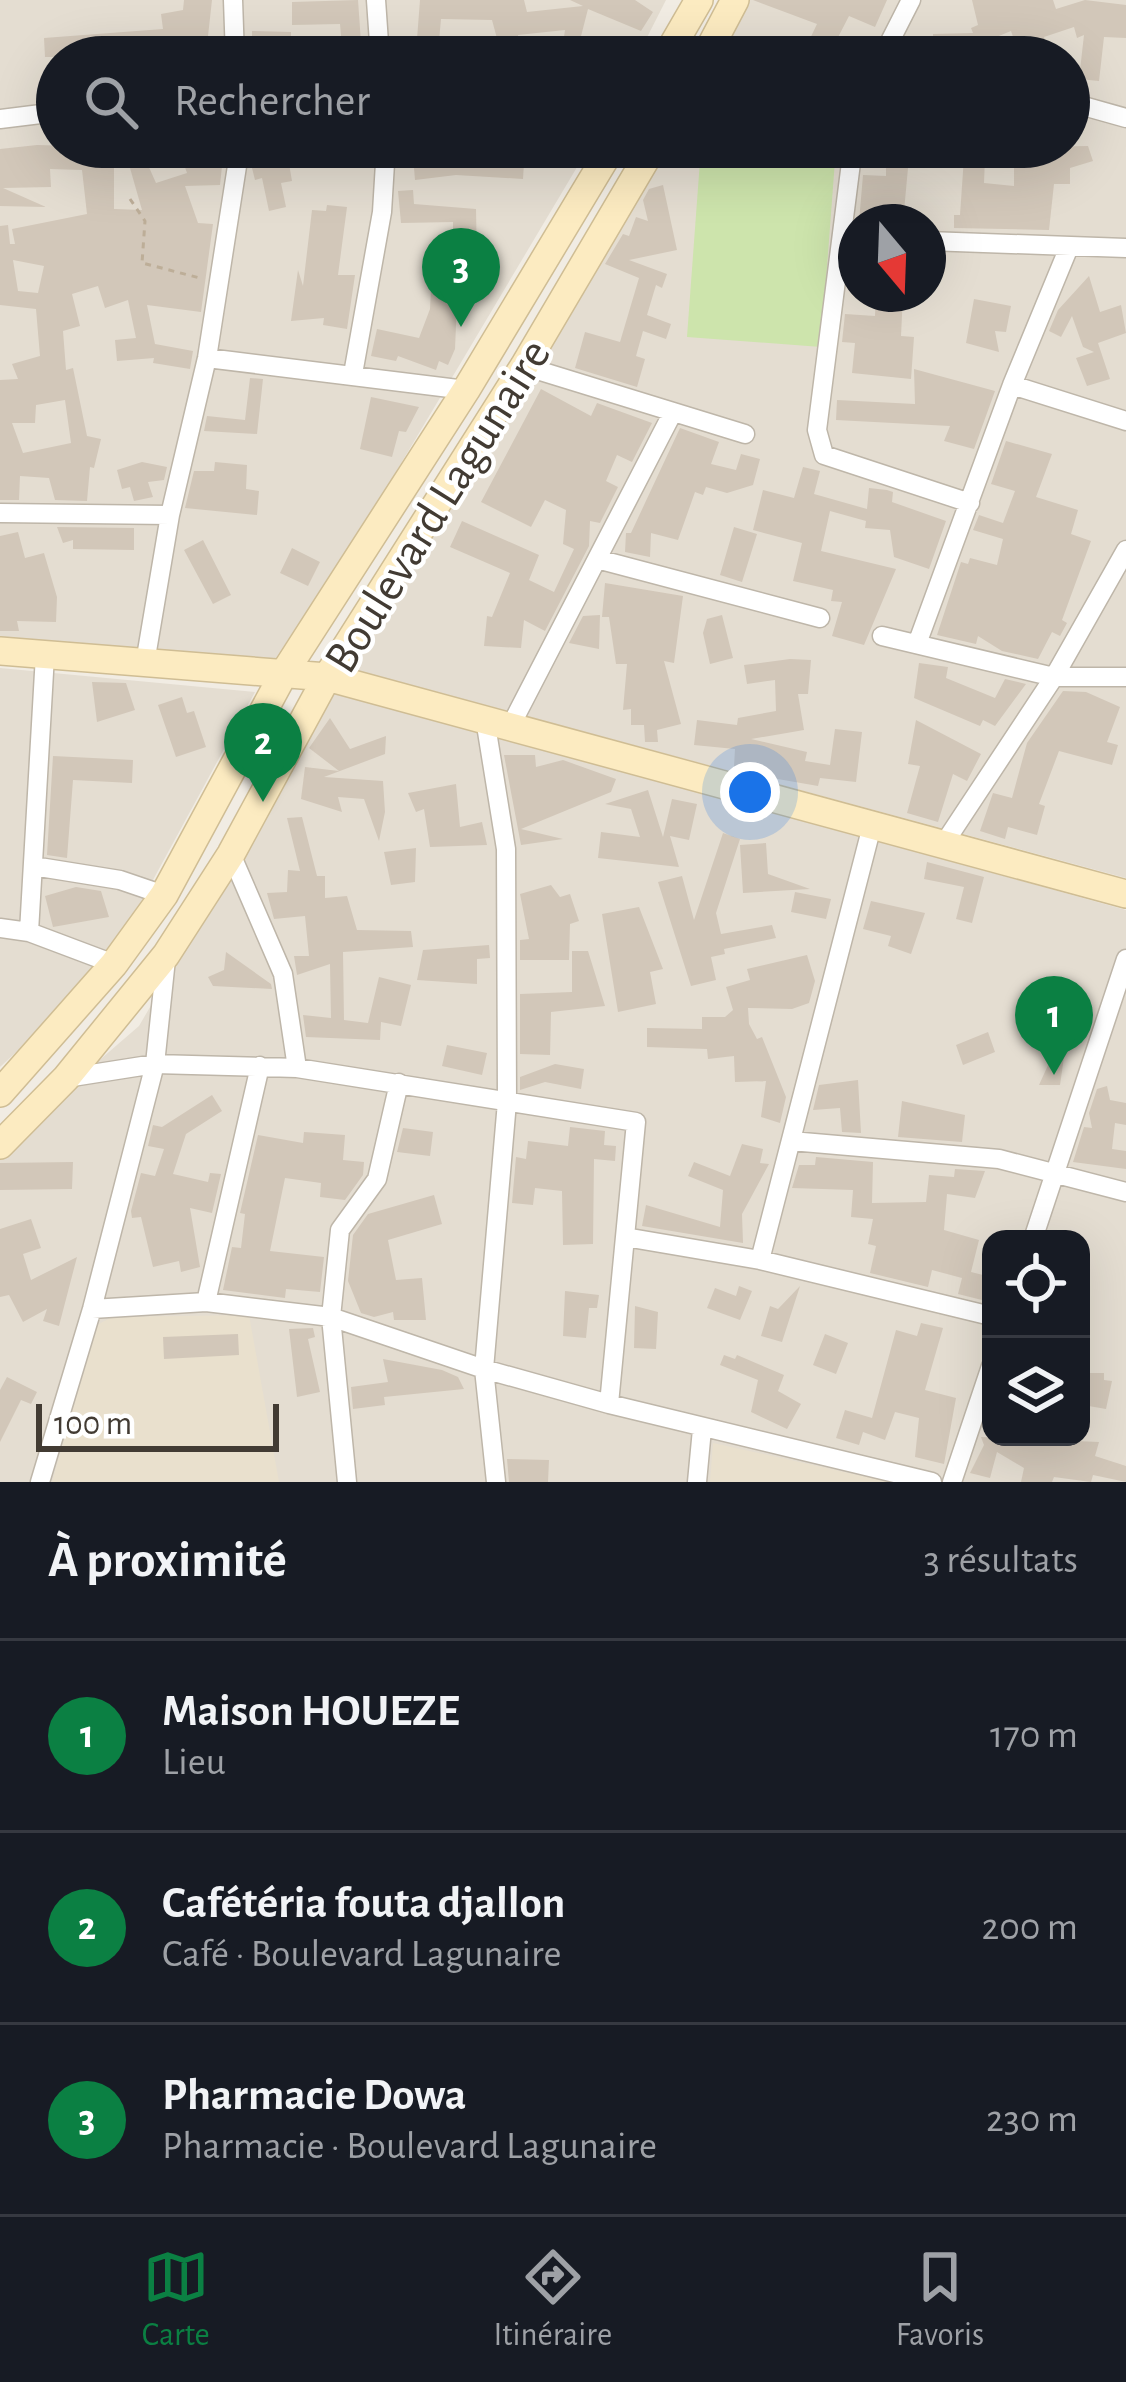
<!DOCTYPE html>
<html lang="fr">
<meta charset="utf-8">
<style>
body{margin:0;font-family:"Alegreya Sans",sans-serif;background:#20242c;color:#f1f3f6}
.controls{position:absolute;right:36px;bottom:36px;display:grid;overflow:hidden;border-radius:24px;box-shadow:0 12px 48px #0002}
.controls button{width:108px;height:108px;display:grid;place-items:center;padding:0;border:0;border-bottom:3px solid #363941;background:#171b24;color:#f1f3f6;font:60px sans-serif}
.compass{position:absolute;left:838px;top:204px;width:108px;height:108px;border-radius:50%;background:#171b24;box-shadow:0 12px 48px #0002;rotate:161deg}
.scale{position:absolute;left:36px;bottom:30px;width:243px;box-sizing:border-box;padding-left:12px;border:6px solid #423b33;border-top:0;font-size:33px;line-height:42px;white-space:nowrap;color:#423b33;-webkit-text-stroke:9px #fff;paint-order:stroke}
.you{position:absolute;left:750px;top:792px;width:42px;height:42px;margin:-30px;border:9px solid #fff;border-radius:50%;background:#1a73e8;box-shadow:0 0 0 18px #1a73e833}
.badge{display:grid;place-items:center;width:78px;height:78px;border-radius:50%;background:#0b8043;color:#fff;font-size:39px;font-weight:700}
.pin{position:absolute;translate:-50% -99px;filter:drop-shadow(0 3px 6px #0008)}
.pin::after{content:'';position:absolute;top:63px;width:42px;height:36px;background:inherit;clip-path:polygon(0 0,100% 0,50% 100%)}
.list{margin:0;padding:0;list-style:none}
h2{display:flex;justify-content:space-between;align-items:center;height:156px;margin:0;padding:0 48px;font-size:51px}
h2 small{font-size:39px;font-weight:400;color:#9ea1a6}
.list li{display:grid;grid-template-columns:78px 1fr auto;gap:36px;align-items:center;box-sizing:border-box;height:192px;padding:0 48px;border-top:3px solid #363941}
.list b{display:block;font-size:45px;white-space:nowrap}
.list p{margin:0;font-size:39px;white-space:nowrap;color:#9ea1a6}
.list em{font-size:39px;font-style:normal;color:#9ea1a6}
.icon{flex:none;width:66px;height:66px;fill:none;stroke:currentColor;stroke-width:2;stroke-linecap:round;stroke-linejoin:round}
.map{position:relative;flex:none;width:1126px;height:1482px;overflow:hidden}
.search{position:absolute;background:#171b24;box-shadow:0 12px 48px #0002;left:36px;right:36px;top:36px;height:132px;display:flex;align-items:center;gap:30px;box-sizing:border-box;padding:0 42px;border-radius:66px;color:#9ea1a6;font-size:45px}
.sheet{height:732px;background:#171b24}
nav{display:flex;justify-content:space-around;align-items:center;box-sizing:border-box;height:168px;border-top:3px solid #363941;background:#171b24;font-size:33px;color:#9ea1a6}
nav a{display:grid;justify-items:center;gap:6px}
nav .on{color:#0b8043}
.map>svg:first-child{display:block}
.residential{fill:#e4ddd1;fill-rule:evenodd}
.education{fill:#e9e0cd}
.green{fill:#cde4ac}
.building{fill:#d2c7b9;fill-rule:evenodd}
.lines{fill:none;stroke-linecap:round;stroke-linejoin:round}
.street-casing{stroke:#beb6a9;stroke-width:21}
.secondary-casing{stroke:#cfbd94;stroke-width:30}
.path{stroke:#bdae98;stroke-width:3;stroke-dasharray:6 6;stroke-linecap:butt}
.street{stroke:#fff;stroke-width:18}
.secondary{stroke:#fcebc1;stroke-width:27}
.labels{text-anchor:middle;stroke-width:9;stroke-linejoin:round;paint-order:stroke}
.street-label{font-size:48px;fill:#423b33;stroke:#fff}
</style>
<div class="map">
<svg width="1126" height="1482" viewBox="0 0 1126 1482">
<rect width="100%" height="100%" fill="#f1ece3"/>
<path class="residential" d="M0,0h666l-29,57h-580v90h532l-227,382 -89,133 -273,-24z
M749,0h377v878l-778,-210 316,-521h405v-90h-350zM856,222h72v72h-72z
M0,668l255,24 -152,280 -103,95z
M335,690l791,220v572h-1126v-336l139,-120zM991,1239h90v198h-90z"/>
<path class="education" d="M249,1315l30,167h-227l45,-157 15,-8z
M713,1443l176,39h-179z"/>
<path class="green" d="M701,147h135l-15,200 -134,-10z"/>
<path class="building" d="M184,0h28l-4,36 8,1 -2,20h-169l-1,-19 119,-9 -2,-15 22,-4z
M358,0l4,57h-19l-3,-33 -48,1v-23z
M420,0h104l3,12 56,-6 -13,-6h65l18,12 -12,19 -53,-22 -9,35 8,1 -1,12h-25l4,-27 -47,5 2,22h-18l-10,-37 -51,-1 -2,22 -22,-2z
M753,0h134l-12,27 -26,-11 -17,33 -6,-2 -3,8 -17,-8 11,-23z
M972,0h81l3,9 29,-9 41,5v33l-22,-1 -5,44 -20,-2 5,-44 -7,3 -3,-11 -30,10 7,20h-31l-9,-26 -44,18v8h-33l-1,-23 40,-1 -2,-5 7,-3z
M252,31l39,1v23l-39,-1z
M37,145l77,2v62l28,1 -18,-63h16l16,36 31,-10 -9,-26h46l-4,38 -35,1 13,37 15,1 -12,88 -54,-7 8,39 38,7 -3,18 -37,-6 1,-5 -37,3 -2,-21 21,-2 -8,-38 -23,8 -7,-22 -26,8 8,32 -17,5 3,39 7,-2 14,68 14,3 -7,29 -4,-1 -3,34 -32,-1 -6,-22 -29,-2 -1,24h-19v-120l18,-1 -6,-15 28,-8 -4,-47 -36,-4v-79l8,-1 2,19h5l-3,-15 75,-15 -5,-44 -32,-1 1,18 -48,1 43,19 -46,-1v-57zM13,260l31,6 -6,27 -20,-2zM65,400l6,43 -48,10 -11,-30h23l1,-18z
M1088,146l5,15 -23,7v16h-16l-5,46 -95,-2v-13h6l4,-58 21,1 -1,25 30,3v-21l24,-1v-17z
M471,147h54l-2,32 -67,-4 -41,5 -2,-24 58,-3z
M287,152l5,29 -11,2 5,24 -17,4 -7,-33 -7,2 -4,-16z
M886,167l22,1 -5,54h-44l4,-47 23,1z
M663,185l14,65 -48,10 38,14 -5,14 -6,-3 -9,30 24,9 -5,15 -23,-8 -7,25 9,3 -8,28 -62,-19 10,-36 35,10 19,-64 -34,-14 18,-30 6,2 7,-19 12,4 -5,-21 6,-11z
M413,190l1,14 62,5 1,53 -24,-11v-29l-52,1 -3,-32z
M327,205l20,2 -9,68h17l-8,54 -24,-4 1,-7 -33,3 7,-51 5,16 9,-76 14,1z
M433,253l26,1 -4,95 -7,16 -9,-4 -3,9 -38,-14 -2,5 -25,-5 6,-27 42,9 11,-29z
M1089,276l11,36 21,-7 5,28 -28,10 12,36 -23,7 -11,-28 18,-6 -11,-5 -11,-31 -11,21 -12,-6 9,-21z
M876,294h27l-2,42 13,1 -3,42 -59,-6 3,-30 -13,-1 3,-28 30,2z
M974,299l37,7 -5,26 -11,-1 4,21 -33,-9z
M914,369l81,22 -21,58 -30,-8 6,-15 -114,-6 1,-20 78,4z
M250,378l13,1 -6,55 -53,-3 3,-15 38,4z
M541,389l50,27 6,-13 55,20 -20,39 -15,-7 -11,26 12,6 -18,36 -10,-2 -1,25 -44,85 -21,-11 -3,28 -37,-2 3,-30 5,1 18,-44 -60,-26 12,-26 77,34 -10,25 25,12 20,-43 -11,-5 3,-34 -21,-10 -14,27 -50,-25z
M371,397l48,10 -13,25 -7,-1 -7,26 -32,-8z
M680,428l39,14 -8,22 25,6 5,-16 19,5 -7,26 -26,8 -21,-6 -3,8 -8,-3 -17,48 -27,-7 -1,24 -25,-5 1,-19h5z
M1006,441l46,13 -16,43 42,13 -7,24 20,7 -29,79 5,3 -7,13 -8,-4 -14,27 -36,-8 -24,-15 -2,8 -39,-9 24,-73 7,2 2,-6 27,7 6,-26 -30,-9 6,-15 24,8 12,-32 -24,-7z
M142,462l25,5 -3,13 -16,2 5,15 -19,4 -4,-14 -8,2 -5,-19z
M215,462l32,3 -1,24 13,2 -2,24 -72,-7 9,-37h20z
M803,467l17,4 -6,23 53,15 2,-21 18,2 6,2 -1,10 54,19 -17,48 -35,-12 -4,-27 -25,-2 1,-7 -36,-10 -9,40 75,18 -32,76 -32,-9 10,-34 -11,-1 2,-11 -40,-9 9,-38 -49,-13 10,-40 31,8z
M57,527l77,1v22l-61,-1v-9l-10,3z
M734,527l23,7 -15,48 -22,-7z
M18,532l7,26 19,-5 13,44 -1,25 -39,-1 2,10h-19v-95z
M203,540l28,55 -18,9 -29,-54z
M292,548l28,14 -12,24 -28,-13z
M605,583l78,13 -9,67 -10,-2 17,63 -24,6 1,12h-13l-1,-17h-13v-16l-8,1 4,-46h-11l-7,-47h-7z
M600,615l-1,34 -30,-6 14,-27z
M722,615l11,43 -23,6 -7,-31 4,-14z
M790,659l21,1 -3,34h-10l6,36 -53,9 56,13 -2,9 25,4 5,-36 27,3 -6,50 -36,-4 -2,8 -58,-10 -3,-7 -23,-2 1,-18 -41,-4 3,-25 40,5 1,-7 38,-7 -1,-31 -28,4 -3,-19z
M919,663l29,4 -2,11 49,20 10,-19 21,5 -31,42 -12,-6 -3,6 -66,-28z
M92,682l34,1 9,27 -38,12z
M1063,691l23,1 34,15 -13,35 11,3 -6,20 -53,-14 -20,53 6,2 -8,29 -29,-8 -3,12 -25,-8 13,-38 19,5 15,-55z
M182,697l5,16 7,-2 12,36 -30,10 -18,-52z
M330,718l20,31 36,-13 -1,18 -61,23 59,4 2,31 -6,29 -15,-42 -26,-2 4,15 -41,-13 4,-32 34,4 -30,-23z
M916,720l65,34 -14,27 -14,-7 -15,48 -31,-9 13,-47 -12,-2z
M504,755h31l1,12 27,-7 53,19 -5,13 -90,37 42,10 -42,6z
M53,756l80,4 -1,23 -59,-3 -6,78 -20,-3z
M456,784l4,43 22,-5 5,23 -57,2 -6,-38 -8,3 -8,-19z
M648,790l15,47 9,-38 25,5 -8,36 -19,-4 9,31 -81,-9 3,-26 39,5 -9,-28 -26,-5z
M302,817l15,59h8v22l22,-2 10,34 54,1 2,16 -70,5 1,68 24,3 11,-46 32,8 -10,41 -20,-4 -1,18 -74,-3 -3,-22 28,3 -1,-54 -33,11 -3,-19h15l-4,-40 -31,3 -7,-26 20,-1 1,-22 12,1 -13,-53z
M723,833l17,6 -24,74 5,21 51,-9 4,13 -52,11 1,5 -14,3 5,23 -25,6 -33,-104 24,-6 12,44z
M766,843l2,31 42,15 -67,4 -3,-48z
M416,848l-1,34 -24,3 -7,-33z
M927,862l57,15 -12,46 -16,-4 8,-32 -40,-8z
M551,885l9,12 10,-3 9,27 -9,3 -1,36h-49v-20l9,-1 -9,-45z
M76,887l25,4 8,26 -56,10 -8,-31z
M795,892l36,7 -5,20 -35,-7z
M871,901l54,12 -14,41 -23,-8 3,-10 -28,-7z
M639,907l24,62 -13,3 6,32 -38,8 -16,-98z
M489,945l1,13 -13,1v25l-60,-4 6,-30z
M572,951h16l17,55 -54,6 -1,43 -30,-1v-60l52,-2z
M226,952l45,32 1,5 -59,-3 -5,-9 16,-7z
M807,955l8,26 -6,22 -17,6 -44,-1 1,16 8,15 5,-2 24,60 -6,26 -19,-6 5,-36 -31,1 -1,-26 -26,3 -1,-10 -60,-2v-19l55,1v-12h23l8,-7 -7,-23 24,-7 -3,-11z
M1069,1022l-9,63h-21l16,-35h-8l1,-25z
M988,1032l7,20 -32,13 -7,-20z
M447,1045l40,8 -5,22 -40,-9z
M555,1064l29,5 -3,20 -36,-7 -25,8v-13z
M858,1080l3,53 -19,-1 -2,-24 -27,2 6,-25z
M1107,1086l3,14 16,3v22l-11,-2 -3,26 14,2v18l-53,-7 11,-35 8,1 -3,-15 8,-24z
M212,1095l10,16 -36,23 -13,40 35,8 2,-9 11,1 -9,39 -22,-5 10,59 -19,5 -2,-11 -26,6 -12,-50 -9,1 -1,-7 10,-38 14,3 9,-27 -16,-3 5,-21 9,2z
M902,1101l63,14 -3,27 -64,-5z
M570,1127l35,4 -1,14 12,1 -1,15 -21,-2 -1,85 -30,1 -1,-54 -27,-3 -2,17 -21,-2 4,-46 10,2 2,-18 40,5z
M403,1128l30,4 -3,24 -33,-4z
M304,1132l41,3 -2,25 21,2 -1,13 -18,25 -25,-3 1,-14 -36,-5 -15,73 54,6 -4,35 -34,-3 -1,9 -62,-8 9,-43 9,1 4,-34 -5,-1 18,-78 45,8z
M742,1144l21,5 -3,14 9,1 -27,50 1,29 -101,-17 4,-21 74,22 3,-37 -35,-14 6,-14 36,14z
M816,1157l57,5 -1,41 54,-1 3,-27 25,2 1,-8 30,2 -10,27 -28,-4 -3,36 35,10 -8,32 20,5 -1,25 -32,-8 4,-16 -30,-8 -4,17 -58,-14 6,-27 -8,-2 5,-25 -22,-2 2,-27 -61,-2 7,-23h16z
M73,1162l-1,27 -72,1v-27z
M434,1195l8,29 -54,16 8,40 26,-2 4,42h-32l-1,-8 -19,5 -13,-4 -13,-32 5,-46 15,-21z
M31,1219l10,29 -18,6 8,26 46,-23 -18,69 -16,-5 4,-12 -24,13 -14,-27 -9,2v-68z
M739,1286l13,5 -12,29 -33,-12 8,-20 21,8z
M800,1286l-18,56 -21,-6 9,-30 8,3z
M565,1291l34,4 -2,13h-8l-3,30 -23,-2z
M635,1306l23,6 -2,37 -22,-1z
M921,1323l22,5 -18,62 31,8 -12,66 -29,-7 4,-39 -24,-6 -10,28 -22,-8 -4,13 -23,-7 9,-28 27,8 24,-88 21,6z
M313,1328l2,9 -7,2 12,53 -23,5 -8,-68z
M238,1334l1,21 -75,4 -1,-22z
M825,1334l23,9 -12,31 -23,-9z
M724,1355l11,4 2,-4 47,20 -6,16 23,13 -14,25 -36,-17 7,-32 -38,-15z
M383,1359l59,11 16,7 6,12 -80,8 1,8 -32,4 -2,-22 37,-5z
M1089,1373h15v7l8,1 -6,28 -23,-4z
M7,1377l30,15 -6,12 -10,-4 -21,42v-52z
M981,1437l118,5 -4,14 31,10v16l-33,-7 -2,7 -37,-5 -2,5h-31l3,-14 -27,-16 -7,26 -20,-5 14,-28z
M507,1459l42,1 -1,22h-39z"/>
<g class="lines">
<g class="street-casing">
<path id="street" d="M233,0l2,57
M376,0l4,57
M709,51l53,6
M882,57l29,-57
M1069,102l57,16
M0,119l57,-7
M853,147l-36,283 7,25 146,48
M928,241l198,7
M207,358l259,32
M524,366l221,68
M353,374l29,-162 4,-65
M1012,385l114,36
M0,513l170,2
M597,559l223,59
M882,636l172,41h72
M917,644l95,-259 57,-138
M145,663l25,-148 37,-157 33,-211
M485,719l21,130 1,253 -23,267 12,113
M510,727l163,-315
M943,845l111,-168 72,-127
M231,854l52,120 14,94
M33,866l87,14 44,15
M0,928l29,4 85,32
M29,932l16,-277
M66,1078l89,-14 142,4 339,54 -27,282
M791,1141l208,18 127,33
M625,1237l135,23 231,56
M1033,1239l93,-280
M760,1260l113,-438
M206,1302l54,-236
M92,1309l114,-7 125,15 153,52 125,35 323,78
M40,1482l52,-173 63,-245 11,-105
M347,1482l-16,-165 9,-87 37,-51 22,-96
M697,1482l5,-53
M952,1482l39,-116"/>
</g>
<g class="secondary-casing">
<path id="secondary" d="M666,57l33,-57
M705,57l30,-57
M0,651l327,26 799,217
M0,1093l114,-129 50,-69 120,-222 182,-283 146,-243
M0,1145l66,-67 100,-123 65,-101 96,-177 197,-311 129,-219"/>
</g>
<path class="path" d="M130,199l15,22 -3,42 58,15"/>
<use href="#street" class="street"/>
<use href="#secondary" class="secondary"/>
</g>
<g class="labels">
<g class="street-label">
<text transform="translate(436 505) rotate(-58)" y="17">Boulevard Lagunaire</text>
</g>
</g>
</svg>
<div class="controls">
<button><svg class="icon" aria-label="locate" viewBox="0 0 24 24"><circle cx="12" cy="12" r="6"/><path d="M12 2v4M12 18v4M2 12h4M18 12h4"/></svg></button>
<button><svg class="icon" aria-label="layers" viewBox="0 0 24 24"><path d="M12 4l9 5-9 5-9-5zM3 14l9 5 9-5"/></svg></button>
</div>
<svg class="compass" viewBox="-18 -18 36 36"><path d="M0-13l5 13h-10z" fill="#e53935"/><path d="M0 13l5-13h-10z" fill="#9ea1a6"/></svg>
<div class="scale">100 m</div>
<div class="you"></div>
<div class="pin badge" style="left:1054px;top:1075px">1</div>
<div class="pin badge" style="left:263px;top:802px">2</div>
<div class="pin badge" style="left:461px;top:327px">3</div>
<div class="search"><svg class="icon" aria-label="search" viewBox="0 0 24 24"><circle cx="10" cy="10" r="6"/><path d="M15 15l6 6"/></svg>Rechercher</div>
</div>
<section class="sheet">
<h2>À proximité<small>3 résultats</small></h2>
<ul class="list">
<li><span class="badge">1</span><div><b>Maison HOUEZE</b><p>Lieu</p></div><em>170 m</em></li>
<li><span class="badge">2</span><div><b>Cafétéria fouta djallon</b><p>Café · Boulevard Lagunaire</p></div><em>200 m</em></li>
<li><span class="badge">3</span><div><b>Pharmacie Dowa</b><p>Pharmacie · Boulevard Lagunaire</p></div><em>230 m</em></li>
</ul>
</section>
<nav>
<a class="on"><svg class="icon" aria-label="map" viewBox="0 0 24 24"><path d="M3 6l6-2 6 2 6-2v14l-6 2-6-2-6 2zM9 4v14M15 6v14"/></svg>Carte</a>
<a><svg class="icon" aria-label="directions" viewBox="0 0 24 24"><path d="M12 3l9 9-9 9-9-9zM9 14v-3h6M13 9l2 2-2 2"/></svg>Itinéraire</a>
<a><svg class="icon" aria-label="saved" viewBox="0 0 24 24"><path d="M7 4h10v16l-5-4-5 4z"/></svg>Favoris</a>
</nav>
